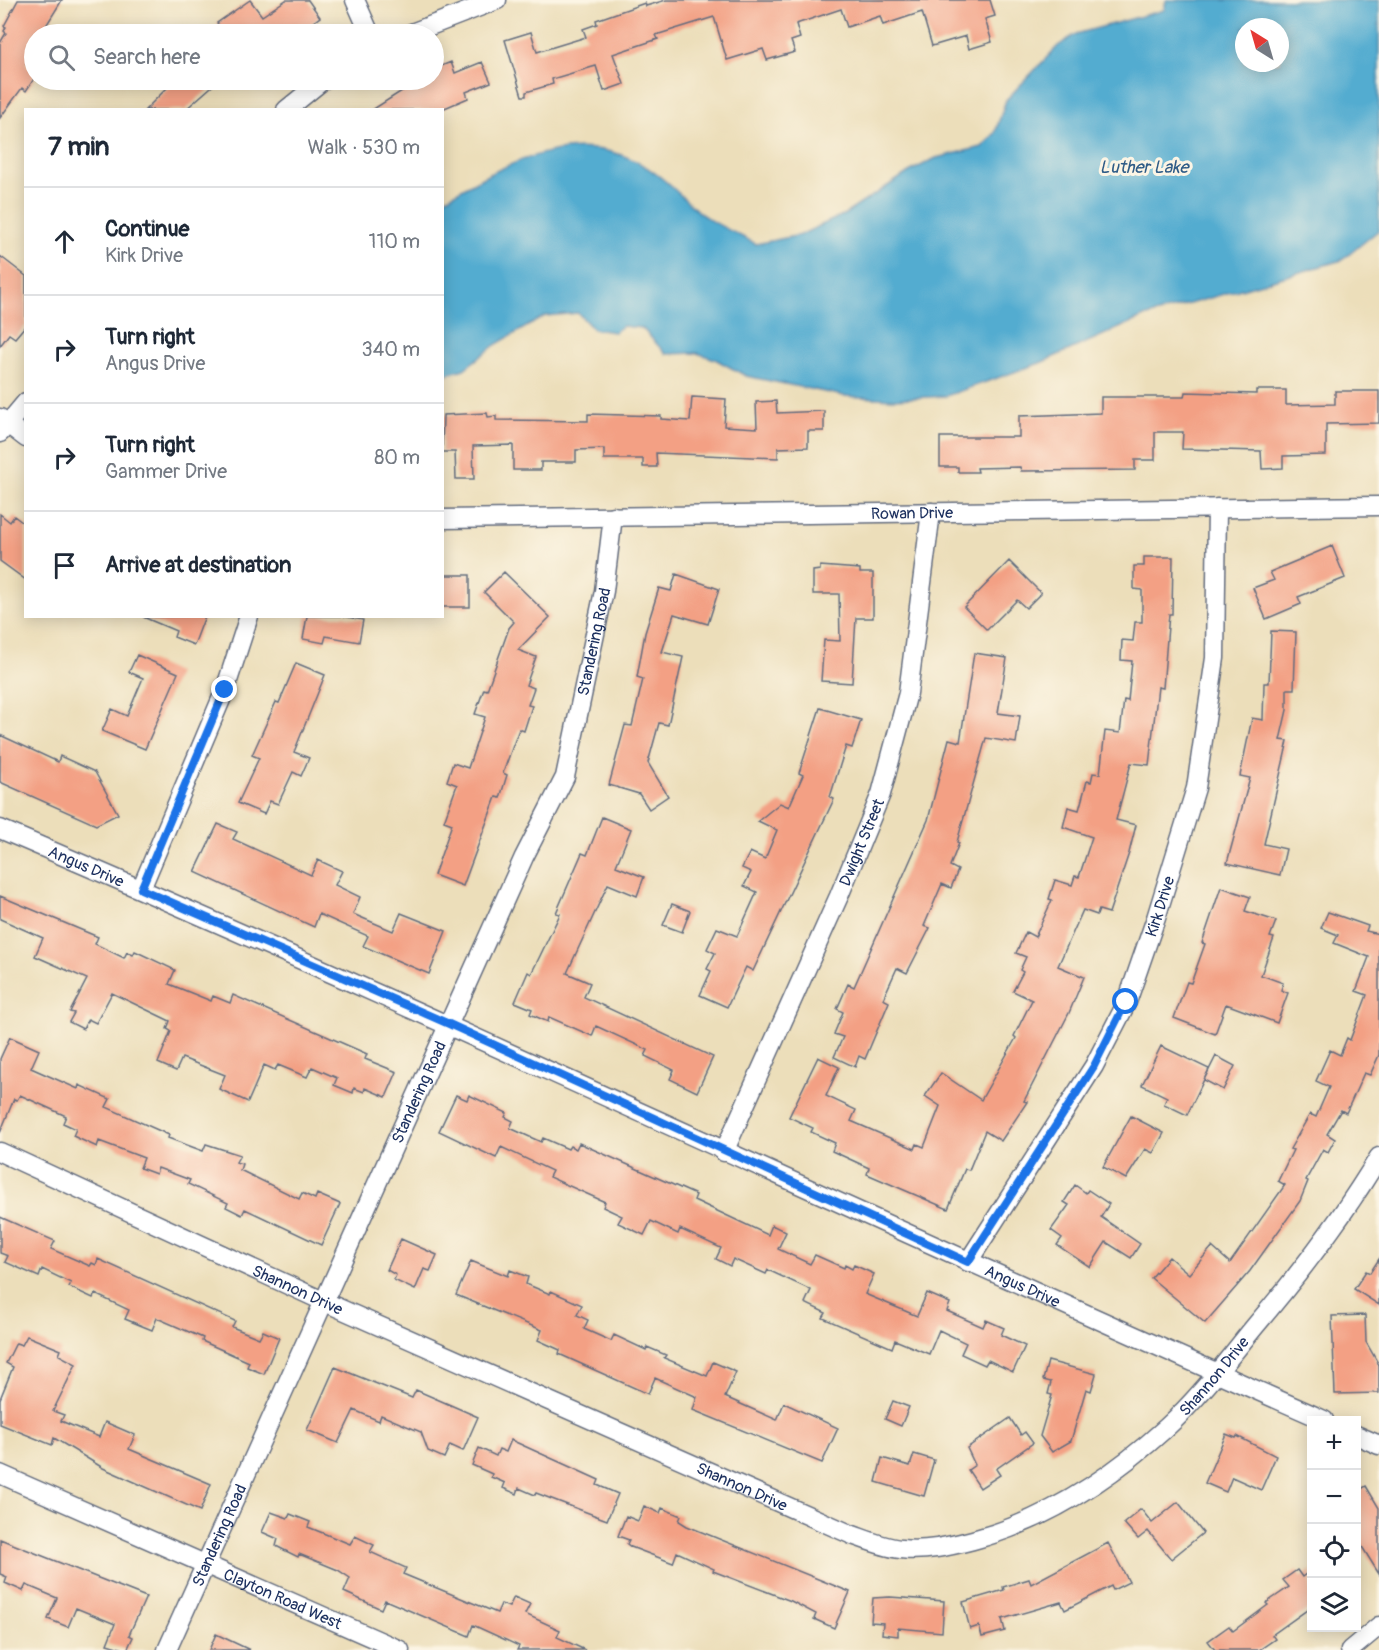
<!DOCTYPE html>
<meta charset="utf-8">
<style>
body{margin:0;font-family:Pangolin,sans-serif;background:#f2f2f3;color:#1f2937}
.controls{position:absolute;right:18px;bottom:18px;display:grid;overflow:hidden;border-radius:0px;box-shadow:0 3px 15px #0003}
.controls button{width:54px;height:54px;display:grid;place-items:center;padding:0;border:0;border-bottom:2px solid #e0e1e3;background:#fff;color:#1f2937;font:30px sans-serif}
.compass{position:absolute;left:1235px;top:18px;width:54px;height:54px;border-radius:50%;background:#fff;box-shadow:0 3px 15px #0003;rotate:323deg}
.stop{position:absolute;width:18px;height:18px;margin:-14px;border:4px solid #1a73e8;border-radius:50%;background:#fff}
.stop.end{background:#1a73e8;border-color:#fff;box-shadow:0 2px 6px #0008}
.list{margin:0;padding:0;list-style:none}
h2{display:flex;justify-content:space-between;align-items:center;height:78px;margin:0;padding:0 24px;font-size:26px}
h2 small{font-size:20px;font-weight:400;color:#747a83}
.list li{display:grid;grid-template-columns:39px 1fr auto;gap:18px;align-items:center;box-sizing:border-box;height:108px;padding:0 24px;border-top:2px solid #e0e1e3}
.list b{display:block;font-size:22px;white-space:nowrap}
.list p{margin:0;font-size:20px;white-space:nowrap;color:#747a83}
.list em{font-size:20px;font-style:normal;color:#747a83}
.icon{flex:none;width:33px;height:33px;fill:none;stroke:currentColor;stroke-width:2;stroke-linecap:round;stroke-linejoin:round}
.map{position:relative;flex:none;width:1379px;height:1650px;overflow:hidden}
.search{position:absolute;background:#fff;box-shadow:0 3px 15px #0003;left:24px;top:24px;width:420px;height:66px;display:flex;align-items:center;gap:15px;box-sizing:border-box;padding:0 21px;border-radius:33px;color:#747a83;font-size:22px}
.panel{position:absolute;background:#fff;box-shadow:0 3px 15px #0003;left:24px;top:108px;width:420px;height:510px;border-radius:0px}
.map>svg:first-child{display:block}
.water{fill:#52acd0;stroke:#366e97;stroke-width:1.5;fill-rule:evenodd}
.building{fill:#f3a084}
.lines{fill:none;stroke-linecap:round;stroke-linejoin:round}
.street-casing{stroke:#646c7e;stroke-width:21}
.street{stroke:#fff;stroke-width:18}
.route{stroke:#1a73e8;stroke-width:8}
.labels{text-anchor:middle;stroke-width:6;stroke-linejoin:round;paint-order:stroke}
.street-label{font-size:16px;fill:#1b2f5e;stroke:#fcf5e5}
.water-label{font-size:18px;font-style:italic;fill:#2e5b86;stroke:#fcf5e5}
</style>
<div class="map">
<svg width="1379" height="1650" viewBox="0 0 1379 1650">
<rect width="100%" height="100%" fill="#fcf5e5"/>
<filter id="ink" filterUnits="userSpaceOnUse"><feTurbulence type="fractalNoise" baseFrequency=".0167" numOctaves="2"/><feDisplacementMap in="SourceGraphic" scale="12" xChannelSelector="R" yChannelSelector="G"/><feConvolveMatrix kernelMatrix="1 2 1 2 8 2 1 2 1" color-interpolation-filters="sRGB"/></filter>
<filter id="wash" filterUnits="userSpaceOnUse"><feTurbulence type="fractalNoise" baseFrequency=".008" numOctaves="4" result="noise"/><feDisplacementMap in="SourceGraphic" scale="24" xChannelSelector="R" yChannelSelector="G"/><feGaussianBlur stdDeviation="1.35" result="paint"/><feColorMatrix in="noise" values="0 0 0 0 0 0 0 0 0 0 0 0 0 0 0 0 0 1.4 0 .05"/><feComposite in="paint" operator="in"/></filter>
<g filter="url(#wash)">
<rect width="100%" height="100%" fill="#ecdeba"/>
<path class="water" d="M1166,0h213v230l-37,30 -198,57 -104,46 -94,33 -53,3 -49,-3 -98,-20 -31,-17 -18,-6 -31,1 -24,-26 -19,-2 -9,6 -21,-3 -15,-16 -33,3 -50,29 -31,24 -21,6v-175c66,-39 141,-79 212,-27 16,11 29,27 45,40 16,12 38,21 56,31l44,-9 45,-21 64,-42 27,-14 46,-11 13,-14 11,-33 52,-54 18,-12 88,-24zM1244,27h36v36h-36z"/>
<g id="blocks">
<path class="building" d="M18,0h44l-21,34h-7v17l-8,13 8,6v9l-8,12 -4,-3 -22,30v-75l6,-10 -2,-2 2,-4 -2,-1z
M250,0l12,16 24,-16h22l12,17 -19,14 -4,-6 -13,9h-59l-8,-11z
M666,0h324l5,16 -10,3 7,23 -23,7 -3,-13 -34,10 -10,-34 -39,13 -3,-9 -33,11 -6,-18 -45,15 4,14 -9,3 4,11 -28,8 -4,-11 -36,11 -13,-43 -58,18 2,4 -45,15 11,30 -20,7 -8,-25 -44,13 1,5 -27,8v4h-4l-17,-56 26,-8 6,20 49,-15 -3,-8 14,-5 -1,-4 49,-17 1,3z
M451,62l4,11 27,-11 9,20 -25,10 2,6 -28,12h-68l47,-30h15v-11z
M175,80h44l-34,30h-40z
M0,256l26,20v49l-11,13 -6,-4 -9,12z
M1256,390h30v15l49,-1v-13h44v32l-53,1v31l-43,1v12l-21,1 -1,-18 -79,-2 1,-17h-28v28h-20v10l-114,1 -1,-4 -43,1 1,4h-20v-5h-18v-30h79v-21l82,-3v-16h83l1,-5 71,2z
M692,397l34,2 -2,27 33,2 -1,-26 20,-1 1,12 47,-2v20h-16v16l-30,1v10l-122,-5 1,14h-14v-8h-39v-10l-28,1v12h-35v8h-28v-25l-40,1 1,33h-18l-1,-27h-13l1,-37 44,-2 1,4 8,-1v4l92,1v-7l73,2v3l29,2z
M0,514l10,8 4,-6 12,9v55l-26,-19z
M1332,546l13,32 -47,19 3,7 -35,15 -13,-31 21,-8 -4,-8z
M1144,557h29l-1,57h-3l-6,74 -5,-1 -9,78 -18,-2 -15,57 20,5 -7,28 -20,60 -10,-3 -2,5 -14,-5 -25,56 26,11 -15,36 -45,88 3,1 -26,39 -16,-10 -16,39 -4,-1 -17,40 -81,-35 2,-6 -37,-17 3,-8 -24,-11 2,-4 -24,-11 29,-60 21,10 -13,29 30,14 -5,11 64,28 2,-5 7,3 16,-41 -15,-10 16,-23 40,27 35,-62 -2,-2 18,-36 -19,-9 10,-19 -3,-2 6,-13 -10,-4 10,-21 9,5 17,-37 -3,-1 6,-19 17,5 3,-9 4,1 13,-40 -29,-10 5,-20 11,3 8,-29 4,1 2,-9 7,1 5,-43 15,2 4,-33 4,1 4,-40 -11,-1 1,-20 11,1 2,-19h7v-32l-8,-1v-23h10z
M1009,561l32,32 -15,15 -9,-8 -30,30 -23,-23z
M820,566l40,3v4h13v45h-17l-4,65 -31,-2 3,-41 16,1 -1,-47h-26v-23l7,-1z
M504,572l46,45 -32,33 18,7 -10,28 8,3 -6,17 4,1 -8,25 -5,-2 -16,44 4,2 -7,23 -4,-1 -33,89 -29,-11 18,-51 -8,-3 13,-36 -10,-4 6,-18 15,5 17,-51 -10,-3 9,-25 3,1 22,-62 5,-6 -30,-30z
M676,574l43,15 -11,35 -34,-10 -12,38 21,5 -15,68 -9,-2 -11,40 20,33 -19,13 -10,-15 -30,-9 16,-60 7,1 11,-47 -6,-2 8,-44 14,-45 12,3z
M442,575h28v32h-28z
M205,616l-11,29 -20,-8 2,-6 -33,-14z
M307,616h35l21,4 -4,22 -33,-6 -2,7 -21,-4z
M1271,631l25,1 -2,57h-7v21l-7,30 8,1 -24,103 22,5 -6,26 -53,-12 23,-85 -10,-2 12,-58 11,2 1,-37h5z
M974,653l33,5 -9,55 22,3 -4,27 -30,-5 -29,104 2,1 -9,23 8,4 -7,18 -9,-4 -18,42 6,2 -23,45 -10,-5 -14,31 6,3 -24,57 -6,-3 -4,11 -21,-10 9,-20 -9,-3 9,-22 -6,-3 11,-25 6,3 74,-167 21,-81 11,3z
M137,655l41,18 -33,76 -43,-18 10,-22 15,7 16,-38 -14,-6z
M296,663l29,12 -31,77 15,6 -8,18 -8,-4 -15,32 -8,-3 -6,13 -26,-11 21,-45 -7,-3 24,-53 3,1z
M820,708l41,12 -9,28 -6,-2 -16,51 4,2 -81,172 -7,-4 -19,40 -27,-12 11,-24 -4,-2 8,-16 -8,-4 10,-21 20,8 20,-44 -13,-6 7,-14 -9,-4 8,-16 15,7 12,-29 -19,-9 22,-18 9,4 14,-32 -4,-2z
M0,735l58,27 2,-6 35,16 23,42 -22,11 -96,-43z
M602,817l29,12 -15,37 28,11 -7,19 -29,-12 -41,89 23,10 -6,14 129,60 -16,35 -27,-13 4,-9 -29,-14 3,-6 -52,-24 -4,10 -43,-19 -1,5 -18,-8 2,-5 -17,-7 13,-30 3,2 8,-16 21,-44 -4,-1 26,-60 5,2z
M218,824l19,8 -4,7 78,36 7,-15 24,11 -7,14 25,12 -7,17 40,17 8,-18 45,18 -17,43 -66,-28 5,-10 -49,-22 -5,13 -119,-55z
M1221,887l29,10 -5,14 31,10 -6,16 4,1 -13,37 22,8 -2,7 7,3 -11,30 -51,-19 -11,30 -41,-16 13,-36 4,1 14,-39 -3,-1z
M0,896l98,41 -3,7 29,14 3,-6 6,3 2,-4 40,19 -6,14 42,17 2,-5 17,7 3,-8 134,59 -2,5 32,13 -11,25 -21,-9 -1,4 -10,-4 -1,5 -19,-8 3,-7 -25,-11 -5,10 -29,-12 -3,5 -11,-5 -16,37 -29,-13 6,-14 -43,-17 -6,13 -18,-8 13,-32 -4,-2 3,-8 -58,-28 -16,30 -8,-4 -5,10 -14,-7 5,-9 -4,-1 17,-33 -52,-23 8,-18 -43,-19z
M672,904l18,7 -8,21 -19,-7z
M1328,912l40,14 -2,5 13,3v121l-9,20 -6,-2 -18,40 -5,-3 -14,24 8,5 -7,13 -5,-3 -17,31 2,1 -8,20 -50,70 -45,52 -54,-45 18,-21 20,17 23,-27 18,16 55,-78 -7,-4 15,-31 -3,-1 20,-35 6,3 13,-30 -13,-6 14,-31 10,5 7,-17 3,2 17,-45 -11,-4 13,-34 -35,-14 4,-8 -17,-7z
M10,1037l29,13 -8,18 47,21 1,-4 31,14 -4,8 63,28 -1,3 35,13 3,-7 34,11 -4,7 6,2 -2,6 59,29 3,-6 13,6 2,-5 23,10 -19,41 -76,-36 -3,6 -16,-8 2,-4 -40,-19 2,-4 -32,-12 -2,6 -16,-6 4,-10 -45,-17 -2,6 -24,-11 3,-7 -13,-6 3,-7 -46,-21 -3,5 -3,-1 -14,34v-74z
M1161,1046l48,23 -22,46 -23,-11 3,-7 -25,-12z
M1216,1056l19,10 -12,24 -19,-10z
M456,1095l11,5 2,-5 38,18 -2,4 8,4 -3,7 31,14 2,-4 25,11 2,-3 6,3 3,-6 117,52 -2,5 74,35 4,-10 14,7 -8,17 32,15 5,-9 29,13 1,-3 7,4 2,-4 20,9 -9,20 52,22 10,-23 23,10 -3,8 36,16 3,-7 18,8 -3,7 24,11 -12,26 -25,-12 -3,5 -24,-11 5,-11 -27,-13 -10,24 -34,-14 -3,8 -69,-30 3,-5 -21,-10 6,-13 -43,-20 -2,4 -33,-15 -3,7 -14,-7 5,-11 -41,-19 -2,5 -27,-13 -7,14 -26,-12 4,-7 -19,-9 2,-5 -56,-25 3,-6 -51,-24 -5,11 -57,-27z
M1131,1116l33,17 -11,20 -8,-4 -19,30 -23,-12z
M1075,1185l11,8 2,-3 21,14 -8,13 39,27 -9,14 -25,-16 -16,25 -33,-22 5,-7 -11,-8 18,-25 -5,-3z
M0,1217l55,24 -4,8 39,17 2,-3 4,2 2,-6 137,62 -3,6 27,11 4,-7 16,7 -15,36 -17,-7 2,-5 -47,-21 1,-3 -46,-20 -5,12 -27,-11 4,-9 -34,-16 -2,4 -24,-11 2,-4 -29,-14 -3,8 -34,-15 3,-6 -8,-3z
M401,1239l36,16 -7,16 -6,-2 -9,21 -21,-10 2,-5 -9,-5z
M1379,1259v46l-25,-16 12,-18 4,2z
M471,1261l37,15 2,-6 18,7 -2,7 24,10 1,-3 31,14 -5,10 11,5 -4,9 27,12 3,-6 32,15 1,-3 19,8 -2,3 43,18 6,-14 23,10 -11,25 52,23 7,-17 54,25 -16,35 -129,-53 4,-13 -42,-19 -7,16 -89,-40 1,-4 -22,-10 4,-10 -86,-35z
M1365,1315l1,27 13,23v28l-44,1 -3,-78z
M27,1336l34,14 -2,5 17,9 -23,47 11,4 -3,6 38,16 6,-15 30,13 -6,14 82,35 -11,27 -97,-43 -49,-30 -2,7 -52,-21v-25l13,-32 -7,-4 10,-20 6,2z
M1048,1361l48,13 -5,17 -5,-2 -15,52 -19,11 -12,-16 12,-41 -4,-1 3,-12 -8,-2z
M335,1367l77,31 4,-8 62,27 -15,34 -13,-6 -6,13 -16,-7 -7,-19 -40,-17 -2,6 -25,-11 -16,33 -31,-13z
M893,1401l16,6 -8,19 -16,-7z
M1010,1418l11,17 4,-3 8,11 -37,26 4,6 -20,13 -12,-18 7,-5 -8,-17z
M1226,1434l10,4 1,-2 39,20 -15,34 -29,-13 -6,15 -21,-9z
M511,1440l88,40 -2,5 21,9 -11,26 -71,-27 -1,2 -16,-7 -2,6 -14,-6 2,-5 -14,-6 1,-3 -20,-9 7,-17 17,8 3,-7 7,3z
M914,1454l20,6 -10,36 -48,-14 6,-24 28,8z
M1366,1486l13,22v66l-23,-37v-45z
M1178,1502l25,31 -32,26 -23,-28 -10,8 -14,-16 17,-14 11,14z
M644,1506l16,7 2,-5 19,8 -2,5 8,5 163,66 -16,36 -20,-9 2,-5 -25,-13 -78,-30 1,-2 -37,-17 -4,11 -42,-16 -4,-3 2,-4 -11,-4 8,-20 12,5z
M271,1512l17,6 2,-4 20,8 -2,5 42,17 5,-8 19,9 -4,7 36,16 -3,6 94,39 4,-9 8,3 5,-10 16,7 -5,10 35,16 -3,7 28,13h-68l2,-4 -46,-21 -4,11 -84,-36 -4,9 -37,-17 6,-14 -12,-8 -39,-16 -1,3 -22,-11 2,-7 -16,-7z
M0,1539l146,58 -17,38 4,2 -6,13 -20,-6 8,-20 -39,-16 -8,19 -20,-8 9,-21 -31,-13 -3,6 -18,-8 2,-6 -7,-3z
M1108,1543l21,39 -16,8 -2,-4 -46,24 -4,-8 -59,17 3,12 -23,6 -3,-11 -9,3 -7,-27 41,-12 -1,-3 26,-8 2,5z
M1297,1570l5,7 9,-7v37l-39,28 3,4 -16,11h-44l-7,-9 21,-15 4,5 35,-26 -2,-2 23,-16 -6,-7z
M890,1597l54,4 -2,31 -44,-4v8l-16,-2 1,-11 -12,-1 2,-24z
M216,1634l34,16h-41z"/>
</g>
</g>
<g filter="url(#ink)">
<use href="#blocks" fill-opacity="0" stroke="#646c7e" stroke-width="1.5"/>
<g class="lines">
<g class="street-casing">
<g id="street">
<path d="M355,0l15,34"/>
<path d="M409,34l88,-34"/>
<path d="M286,110l37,-30"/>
<path d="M0,418l26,20"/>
<path d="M0,433l26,-31"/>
<path id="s1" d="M442,519l937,-13"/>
<path id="s2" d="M0,829c445,189 882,397 1324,591"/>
<path d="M141,889l84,-199 24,-74"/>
<path id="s3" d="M0,1152l325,150 525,232c17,6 33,13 51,15 24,3 49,-3 72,-9 72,-19 139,-63 194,-113 33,-30 61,-68 89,-102 45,-53 87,-108 123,-168"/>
<path id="s4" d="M724,1152l115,-256 42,-102 27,-101 23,-181"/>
<path id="s5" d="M968,1262l126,-196 33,-64 29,-84 40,-130 19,-130 2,-150"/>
<path d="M1356,1435l23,10"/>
<path id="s6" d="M0,1474l400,176"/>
<path id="s7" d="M167,1650l357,-793 41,-80 39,-186 9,-75"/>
<path d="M1350,1650l29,-24"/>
</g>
</g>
<use href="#street" class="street"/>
</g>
</g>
<g class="lines" filter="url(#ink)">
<path class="route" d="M225,690l-84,199 308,135 519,238 126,-196 32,-64"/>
</g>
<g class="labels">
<g class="street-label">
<text dy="6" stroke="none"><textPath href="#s1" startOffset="470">Rowan Drive</textPath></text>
<text dy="6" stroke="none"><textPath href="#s7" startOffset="1098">Standering Road</textPath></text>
<text dy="6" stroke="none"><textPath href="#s4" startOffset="339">Dwight Street</textPath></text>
<text dy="6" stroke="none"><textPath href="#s2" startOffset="94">Angus Drive</textPath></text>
<text dy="6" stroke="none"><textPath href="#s5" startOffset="406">Kirk Drive</textPath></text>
<text dy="6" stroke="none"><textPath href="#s7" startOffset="612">Standering Road</textPath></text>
<text dy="6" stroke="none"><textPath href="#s2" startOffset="1120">Angus Drive</textPath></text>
<text dy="6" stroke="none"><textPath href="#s3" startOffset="328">Shannon Drive</textPath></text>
<text dy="6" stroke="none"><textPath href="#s3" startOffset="1354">Shannon Drive</textPath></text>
<text dy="6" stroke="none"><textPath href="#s3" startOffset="814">Shannon Drive</textPath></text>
<text dy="6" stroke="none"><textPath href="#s7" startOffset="126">Standering Road</textPath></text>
<text dy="6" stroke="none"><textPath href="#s6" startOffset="309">Clayton Road West</textPath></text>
</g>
<g class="water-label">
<text x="1144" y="173">Luther Lake</text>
</g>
</g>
</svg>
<div class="controls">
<button>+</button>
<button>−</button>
<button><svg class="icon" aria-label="locate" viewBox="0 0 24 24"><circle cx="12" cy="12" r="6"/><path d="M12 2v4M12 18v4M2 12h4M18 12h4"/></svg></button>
<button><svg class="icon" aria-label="layers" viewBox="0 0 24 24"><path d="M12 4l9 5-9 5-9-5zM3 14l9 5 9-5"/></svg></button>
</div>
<svg class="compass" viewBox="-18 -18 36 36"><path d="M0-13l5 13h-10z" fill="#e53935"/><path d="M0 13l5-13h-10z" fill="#747a83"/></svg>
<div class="stop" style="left:1126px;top:1002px"></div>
<div class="stop end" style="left:225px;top:690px"></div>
<div class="search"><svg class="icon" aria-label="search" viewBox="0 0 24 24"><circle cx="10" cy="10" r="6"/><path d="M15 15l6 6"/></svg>Search here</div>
<section class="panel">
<h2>7 min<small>Walk · 530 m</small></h2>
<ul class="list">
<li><svg class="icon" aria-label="ahead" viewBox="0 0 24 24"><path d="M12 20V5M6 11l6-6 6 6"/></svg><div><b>Continue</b><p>Kirk Drive</p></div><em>110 m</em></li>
<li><svg class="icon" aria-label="right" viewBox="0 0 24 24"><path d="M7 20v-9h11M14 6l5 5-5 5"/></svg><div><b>Turn right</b><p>Angus Drive</p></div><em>340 m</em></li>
<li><svg class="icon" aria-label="right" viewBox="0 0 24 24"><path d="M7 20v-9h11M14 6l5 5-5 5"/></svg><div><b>Turn right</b><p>Gammer Drive</p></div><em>80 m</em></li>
<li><svg class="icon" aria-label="arrive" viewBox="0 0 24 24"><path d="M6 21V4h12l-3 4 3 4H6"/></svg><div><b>Arrive at destination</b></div></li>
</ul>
</section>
</div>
